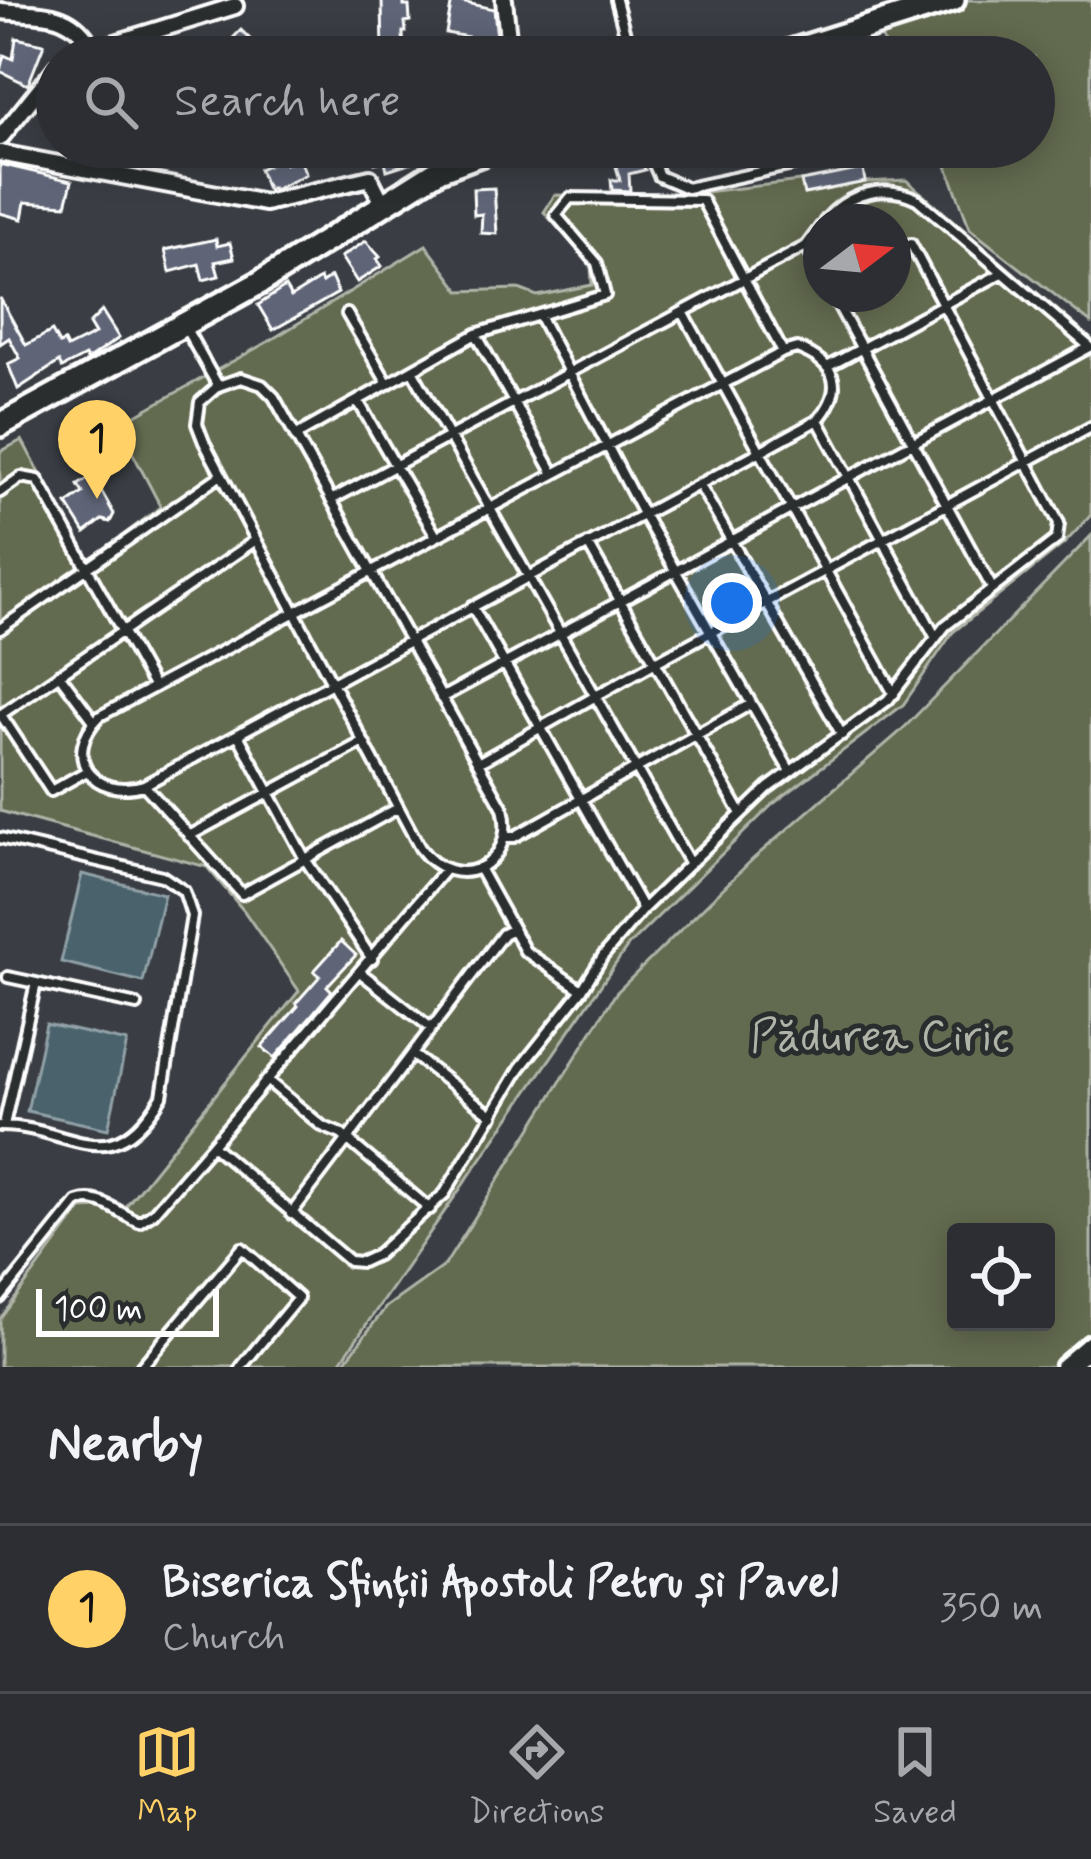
<!DOCTYPE html>
<meta charset="utf-8">
<style>
body{margin:0;font-family:Mynerve,sans-serif;background:#34363b;color:#f1f3f6}
.controls{position:absolute;right:36px;bottom:36px;display:grid;overflow:hidden;border-radius:12px;box-shadow:0 6px 30px #0003}
.controls button{width:108px;height:108px;display:grid;place-items:center;padding:0;border:0;border-bottom:3px solid #484a4e;background:#2c2e33;color:#f1f3f6;font:60px sans-serif}
.compass{position:absolute;left:803px;top:204px;width:108px;height:108px;border-radius:50%;background:#2c2e33;box-shadow:0 6px 30px #0003;rotate:74deg}
.scale{position:absolute;left:36px;bottom:30px;width:183px;box-sizing:border-box;padding-left:12px;border:6px solid #fff;border-top:0;font-size:33px;line-height:42px;white-space:nowrap;color:#fff;-webkit-text-stroke:9px #2a2d2e;paint-order:stroke}
.you{position:absolute;left:732px;top:603px;width:42px;height:42px;margin:-30px;border:9px solid #fff;border-radius:50%;background:#1a73e8;box-shadow:0 0 0 18px #1a73e833}
.badge{display:grid;place-items:center;width:78px;height:78px;border-radius:50%;background:#ffd166;color:#111;font-size:39px;font-weight:700}
.pin{position:absolute;translate:-50% -99px;filter:drop-shadow(0 3px 6px #0008)}
.pin::after{content:'';position:absolute;top:63px;width:42px;height:36px;background:inherit;clip-path:polygon(0 0,100% 0,50% 100%)}
.list{margin:0;padding:0;list-style:none}
h2{display:flex;justify-content:space-between;align-items:center;height:156px;margin:0;padding:0 48px;font-size:51px}
h2 small{font-size:39px;font-weight:400;color:#a6a8ac}
.list li{display:grid;grid-template-columns:78px 1fr auto;gap:36px;align-items:center;box-sizing:border-box;height:168px;padding:0 48px;border-top:3px solid #484a4e}
.list b{display:block;font-size:45px;white-space:nowrap}
.list p{margin:0;font-size:39px;white-space:nowrap;color:#a6a8ac}
.list em{font-size:39px;font-style:normal;color:#a6a8ac}
.icon{flex:none;width:66px;height:66px;fill:none;stroke:currentColor;stroke-width:2;stroke-linecap:round;stroke-linejoin:round}
.map{position:relative;flex:none;width:1091px;height:1367px;overflow:hidden}
.search{position:absolute;background:#2c2e33;box-shadow:0 6px 30px #0003;left:36px;right:36px;top:36px;height:132px;display:flex;align-items:center;gap:30px;box-sizing:border-box;padding:0 42px;border-radius:66px;color:#a6a8ac;font-size:45px}
.sheet{height:324px;background:#2c2e33}
nav{display:flex;justify-content:space-around;align-items:center;box-sizing:border-box;height:168px;border-top:3px solid #484a4e;background:#2c2e33;font-size:33px;color:#a6a8ac}
nav a{display:grid;justify-items:center;gap:6px}
nav .on{color:#ffd166}
.map>svg:first-child{display:block}
.green{fill:#626a50;stroke:#b0b4a8;stroke-width:3;fill-rule:evenodd}
.water{fill:#48626c;stroke:#91a1a7;stroke-width:3}
.building{fill:#5e6577;stroke:#fff;stroke-width:3}
.lines{fill:none;stroke-linecap:round;stroke-linejoin:round}
.service-casing{stroke:#fff;stroke-width:16}
.minor-casing{stroke:#fff;stroke-width:22}
.tertiary-casing{stroke:#fff;stroke-width:27}
.secondary-casing{stroke:#fff;stroke-width:30}
.service{stroke:#2a2d2e;stroke-width:8}
.minor{stroke:#2a2d2e;stroke-width:14}
.tertiary{stroke:#2a2d2e;stroke-width:18}
.secondary{stroke:#2a2d2e;stroke-width:21}
.labels{text-anchor:middle;stroke-width:10;stroke-linejoin:round;paint-order:stroke}
.park-label{font-size:45px;fill:#b0b4a8;stroke:#2a2d2e}
</style>
<div class="map">
<svg width="1091" height="1367" viewBox="0 0 1091 1367">
<rect width="100%" height="100%" fill="#3a3e44"/>
<filter id="ink" filterUnits="userSpaceOnUse"><feTurbulence type="fractalNoise" baseFrequency=".00833" numOctaves="2"/><feDisplacementMap in="SourceGraphic" scale="24" xChannelSelector="R" yChannelSelector="G"/><feConvolveMatrix kernelMatrix="1 2 1 2 8 2 1 2 1" color-interpolation-filters="sRGB"/></filter>
<g filter="url(#ink)">
<path class="green" d="M951,0h140v323l-121,-94 -30,-82h94v-90h-146l-11,-34z
M906,180l185,159v176l-26,28 -112,89 -50,73 -130,99 -145,142 -291,421h-337v-48l81,-110 19,-1 17,9 182,-226 -55,-80 -37,-44 -207,-56v-359l22,-12 66,121 73,-54 -43,-82 153,-85 155,-95 34,46 59,-2 18,7 55,-11 -1,-20 -47,-53 11,-17 106,2 140,-16 4,13 60,-12zM821,222h72v72h-72z
M1091,536v831h-750l45,-60 59,-42 171,-272 138,-135 147,-127zM956,1232h90v90h-90z"/>
<path class="water" d="M82,874l82,20 -21,88 -82,-20z
M46,1024l81,18 -19,87 -81,-18z"/>
<path class="building" d="M382,0h22v6h5l1,15 -5,1 1,10h-3l1,25h-21z
M452,0l42,9 5,48h-25v-19l-28,-5z
M241,30l27,27h-70l14,-13 10,5z
M16,38l28,6 -16,41 -28,-14 4,-16 9,4z
M279,147l6,17 14,-6 7,16 -30,15h-9l-8,-20 16,-7 -5,-12z
M370,147h55l3,10 -41,13 -2,-9 -10,2z
M634,150l1,4 5,-1 5,17 -16,4 1,17 -18,-1 -1,-10h9l-7,-24z
M0,164l72,17 -6,24 -41,-3 -3,17 -22,-6z
M863,169l2,13 -61,12 -3,-13z
M494,188l3,46 -16,-1 1,-19 -8,1 -1,-26z
M216,239l1,7 13,-3 4,15 -19,4 4,14 -16,4 -4,-16 -29,8 -5,-22z
M366,241l14,16 -3,2 5,7 -25,16 -16,-25z
M331,277l7,16 -65,37 -15,-25 27,-18 6,10 29,-18 2,4z
M0,298l26,47 26,-14 7,13 5,-2 3,6 28,-14 -6,-10 13,-13 17,27 -32,22 -2,-4 -23,12 -3,-6 -41,27 -10,-25 12,-6 -11,-20 -9,6z
M93,476l21,38 -4,8 -8,-2 -17,13 -18,-29 16,-11 -5,-8z
M341,941l15,14 -29,31 5,5 -57,67 -13,-11 36,-41 -2,-3 24,-27 -6,-5z"/>
<g class="lines">
<g class="service-casing">
<path id="service" d="M616,0l12,45 8,12
M646,147l13,29 28,12 188,-41
M824,222c23,-29 60,-39 93,-23l173,148
M806,246l15,28
M832,294l159,292
M683,312l211,382
M347,314l41,70
M539,315l104,199 147,257
M185,327l33,59
M476,334l78,140
M797,348c39,15 49,39 21,72l-674,365c-51,15 -84,-29 -44,-69l683,-364z
M829,366l173,-93
M412,370l278,494
M241,378l21,7 12,12 229,411c15,58 -48,88 -83,40l-216,-406 -7,-18 3,-22 18,-16z
M358,401l78,135
M818,420l117,216
M295,436l181,-102 129,-39 -8,-32 -41,-48 14,-17 132,2 81,152
M699,484l143,251
M0,492l21,-15 17,3 115,206
M331,500l475,-254 15,-20
M588,544l152,268
M472,606l171,303
M0,629l221,-154
M59,674l35,47
M441,698l649,-351
M0,715l256,-175
M1,715l50,76 36,-20
M238,735l67,124 67,100
M478,763l176,-100 437,-236
M144,785l98,109 156,-86
M189,836l174,-94
M506,837h8l237,-133
M0,838l162,38 22,15 8,25 -30,180c-52,87 -90,30 -162,30
M479,868l46,83 57,39
M444,871l-232,274 137,116 13,1 15,-7 68,-62 75,-125 62,-78 21,-34 40,-47 125,-121 120,-88 57,-74 112,-87 2,-16 -148,-279 -18,5
M361,973l70,55
M8,977l28,6
M412,1054l81,62
M268,1081l54,45 19,8 89,75
M4,1125l32,-142 101,22
M291,1214l212,-280 8,-4
M0,1298l77,-96c24,-8 40,11 62,20l14,-9 59,-68
M141,1367l101,-119 56,50 -57,69"/>
</g>
<g class="minor-casing">
<path id="minor" d="M504,0l6,57
M0,11c41,4 71,-3 93,38
M70,57l165,-51
M0,138l57,-71
M0,153l265,50 105,-25 13,26"/>
</g>
<g class="tertiary-casing">
<path id="tertiary" d="M1065,1367l26,-22"/>
</g>
<g class="secondary-casing">
<path id="secondary" d="M773,57l180,-57
M0,425l261,-143 178,-112 61,-23"/>
</g>
<use href="#service" class="service"/>
<use href="#minor" class="minor"/>
<use href="#tertiary" class="tertiary"/>
<use href="#secondary" class="secondary"/>
</g>
</g>
<g class="labels">
<g class="park-label">
<text x="880" y="1050">Pădurea Ciric</text>
</g>
</g>
</svg>
<div class="controls">
<button><svg class="icon" aria-label="locate" viewBox="0 0 24 24"><circle cx="12" cy="12" r="6"/><path d="M12 2v4M12 18v4M2 12h4M18 12h4"/></svg></button>
</div>
<svg class="compass" viewBox="-18 -18 36 36"><path d="M0-13l5 13h-10z" fill="#e53935"/><path d="M0 13l5-13h-10z" fill="#a6a8ac"/></svg>
<div class="scale">100 m</div>
<div class="you"></div>
<div class="pin badge" style="left:97px;top:499px">1</div>
<div class="search"><svg class="icon" aria-label="search" viewBox="0 0 24 24"><circle cx="10" cy="10" r="6"/><path d="M15 15l6 6"/></svg>Search here</div>
</div>
<section class="sheet">
<h2>Nearby<small></small></h2>
<ul class="list">
<li><span class="badge">1</span><div><b>Biserica Sfinții Apostoli Petru și Pavel</b><p>Church</p></div><em>350 m</em></li>
</ul>
</section>
<nav>
<a class="on"><svg class="icon" aria-label="map" viewBox="0 0 24 24"><path d="M3 6l6-2 6 2 6-2v14l-6 2-6-2-6 2zM9 4v14M15 6v14"/></svg>Map</a>
<a><svg class="icon" aria-label="directions" viewBox="0 0 24 24"><path d="M12 3l9 9-9 9-9-9zM9 14v-3h6M13 9l2 2-2 2"/></svg>Directions</a>
<a><svg class="icon" aria-label="saved" viewBox="0 0 24 24"><path d="M7 4h10v16l-5-4-5 4z"/></svg>Saved</a>
</nav>
